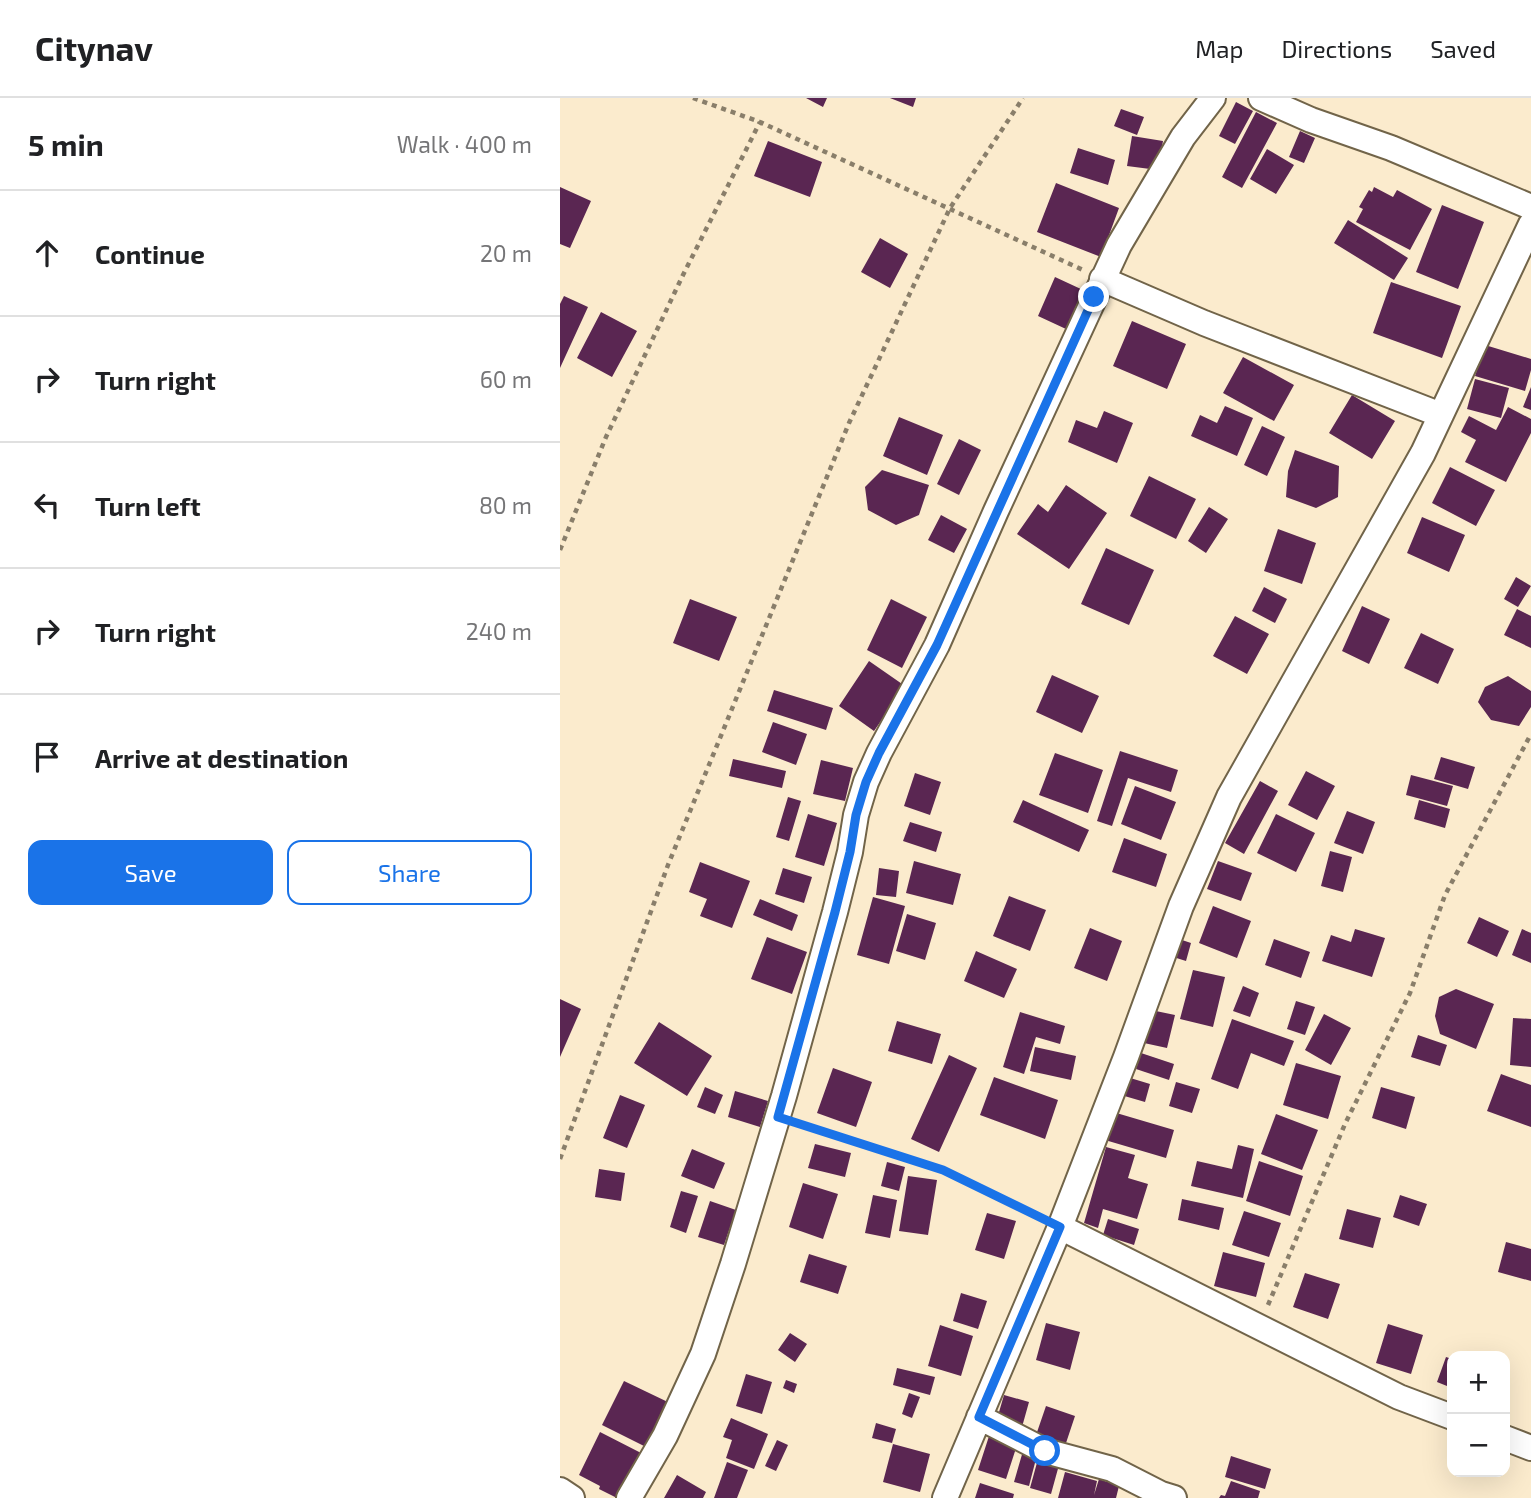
<!DOCTYPE html>
<meta charset="utf-8">
<style>
body{margin:0;font-family:"Exo 2",sans-serif;background:#f6f6f6;color:#202124}
.controls{position:absolute;right:21px;bottom:21px;display:grid;overflow:hidden;border-radius:14px;box-shadow:0 7px 28px #0002}
.controls button{width:63px;height:63px;display:grid;place-items:center;padding:0;border:0;border-bottom:2px solid #e0e0e0;background:#fff;color:#202124;font:35px sans-serif}
.stop{position:absolute;width:21px;height:21px;margin:-16px;border:5px solid #1a73e8;border-radius:50%;background:#fff}
.stop.end{background:#1a73e8;border-color:#fff;box-shadow:0 2px 7px #0008}
.list{margin:0;padding:0;list-style:none}
h2{display:flex;justify-content:space-between;align-items:center;height:91px;margin:0;padding:0 28px;font-size:30px}
h2 small{font-size:23px;font-weight:400;color:#757577}
.list li{display:grid;grid-template-columns:46px 1fr auto;gap:21px;align-items:center;box-sizing:border-box;height:126px;padding:0 28px;border-top:2px solid #e0e0e0}
.list b{display:block;font-size:26px;white-space:nowrap}
.list em{font-size:23px;font-style:normal;color:#757577}
.actions{display:flex;gap:14px;padding:21px 28px}
.actions a{flex:1;padding:16px 0;border:2px solid #1a73e8;border-radius:14px;text-align:center;font-size:24px;color:#1a73e8}
.actions .main{background:#1a73e8;color:#fff}
.icon{flex:none;width:38px;height:38px;fill:none;stroke:currentColor;stroke-width:2;stroke-linecap:round;stroke-linejoin:round}
.map{position:relative;flex:none;width:971px;height:1400px;overflow:hidden}
header{display:flex;align-items:center;gap:42px;box-sizing:border-box;height:98px;padding:0 35px;background:#fff;border-bottom:2px solid #e0e0e0}
header strong{font-size:33px}
nav{display:flex;gap:38px;margin-inline-start:auto;font-size:24px}
main{display:flex}
aside{flex:1;background:#fff}
.map>svg:first-child{display:block}
.building{fill:#5a2652}
.lines{fill:none;stroke-linecap:round;stroke-linejoin:round}
.minor-casing{stroke:#716449;stroke-width:28}
.path{stroke:#897e6a;stroke-width:4.5;stroke-dasharray:5 5;stroke-linecap:butt}
.minor{stroke:#fff;stroke-width:24}
.route{stroke:#1a73e8;stroke-width:9}
</style>
<header>
<strong>Citynav</strong>
<nav><a>Map</a><a>Directions</a><a>Saved</a></nav>
</header>
<main>
<aside>
<h2>5 min<small>Walk · 400 m</small></h2>
<ul class="list">
<li><svg class="icon" aria-label="ahead" viewBox="0 0 24 24"><path d="M12 20V5M6 11l6-6 6 6"/></svg><div><b>Continue</b></div><em>20 m</em></li>
<li><svg class="icon" aria-label="right" viewBox="0 0 24 24"><path d="M7 20v-9h11M14 6l5 5-5 5"/></svg><div><b>Turn right</b></div><em>60 m</em></li>
<li><svg class="icon" aria-label="left" viewBox="0 0 24 24"><path d="M17 20v-9H6M10 6l-5 5 5 5"/></svg><div><b>Turn left</b></div><em>80 m</em></li>
<li><svg class="icon" aria-label="right" viewBox="0 0 24 24"><path d="M7 20v-9h11M14 6l5 5-5 5"/></svg><div><b>Turn right</b></div><em>240 m</em></li>
<li><svg class="icon" aria-label="arrive" viewBox="0 0 24 24"><path d="M6 21V4h12l-3 4 3 4H6"/></svg><div><b>Arrive at destination</b></div></li>
</ul>
<div class="actions"><a class="main">Save</a><a>Share</a></div>
</aside>
<div class="map">
<svg width="971" height="1400" viewBox="0 0 971 1400">
<rect width="100%" height="100%" fill="#fbebcd"/>
<path class="building" d="M246,0h21l-4,9z
M330,0h26l-3,9z
M676,4l17,9 -18,33 -16,-8z
M561,11l23,8 -7,18 -23,-9z
M696,14l21,11 -35,65 -20,-11z
M740,33l15,7 -11,25 -15,-6z
M572,38l31,5 -5,29 -31,-4z
M208,43l54,21 -12,35 -56,-21z
M518,50l37,12 -7,25 -38,-12z
M707,51l27,16 -18,29 -26,-15z
M496,85l63,25 -18,49 -64,-25z
M0,89l31,14 -21,47 -10,-4z
M814,89l19,10 4,-7 35,19 -22,41 -54,-28 7,-13 -4,-2 10,-17 3,2z
M882,107l42,17 -26,67 -42,-17z
M788,122l60,38 -14,22 -60,-37z
M320,140l28,16 -18,34 -29,-16z
M495,179l28,13 -17,39 -28,-13z
M831,184l70,24 -19,52 -69,-25z
M4,198l24,11 -28,61v-64z
M41,214l36,19 -25,46 -35,-19z
M572,223l54,23 -19,45 -54,-23z
M925,247l46,14v11l-6,21 -50,-15z
M683,259l51,28 -20,36 -51,-28z
M915,281l34,9 -8,30 -34,-9z
M971,289v23l-8,-3z
M792,297l43,26 -23,38 -43,-26z
M665,308l28,12 -16,38 -46,-20 9,-21 17,8z
M948,309l23,12v14l-25,49 -41,-20 11,-22 -15,-8 8,-16 27,14z
M544,313l29,12 -16,40 -49,-21 8,-22 21,8z
M339,319l44,18 -16,40 -44,-19z
M702,328l23,11 -18,39 -23,-11z
M399,341l22,11 -22,45 -22,-11z
M735,352l44,16 -1,31 -22,11 -30,-11 2,-26z
M890,369l45,23 -19,36 -44,-23z
M322,372l47,15 -10,30 -23,10 -28,-15 -3,-23z
M589,378l47,23 -20,40 -46,-23z
M506,387l41,28 -38,56 -52,-35 21,-30 10,8z
M649,409l19,12 -22,34 -18,-12z
M381,417l26,14 -13,24 -26,-13z
M862,419l43,18 -16,37 -42,-19z
M718,431l38,14 -14,41 -38,-13z
M546,450l48,22 -25,55 -48,-21z
M956,479l15,9 -13,21 -14,-8z
M704,489l23,12 -12,24 -23,-12z
M130,501l47,18 -18,44 -46,-18z
M331,501l36,18 -25,51 -35,-18z
M802,508l28,13 -21,45 -27,-13z
M957,511l14,7v32l-27,-13z
M675,518l34,18 -22,40 -34,-18z
M861,535l33,16 -16,35 -34,-16z
M309,563l36,25 -31,45 -35,-25z
M492,577l47,21 -17,37 -46,-21z
M948,578l23,15v16l-12,19 -28,-6 -13,-18 7,-15z
M214,592l59,18 -7,22 -59,-19z
M213,624l34,12 -11,31 -34,-13z
M560,653l58,19 -7,22 -43,-14 -16,48 -15,-5z
M495,655l48,17 -15,43 -49,-18z
M881,659l34,10 -7,22 -34,-10z
M173,661l53,12 -4,17 -53,-12z
M261,662l32,8 -8,33 -32,-7z
M746,673l29,15 -18,34 -29,-15z
M355,675l26,9 -11,33 -26,-9z
M851,677l42,11 -6,20 -41,-11z
M700,683l18,10 -34,63 -19,-11z
M575,688l41,16 -15,38 -40,-16z
M228,699l13,4 -12,40 -13,-4z
M463,702l66,30 -10,22 -66,-30z
M859,702l31,9 -5,19 -31,-9z
M787,713l28,11 -12,32 -29,-11z
M248,716l29,9 -13,43 -29,-9z
M716,716l39,19 -19,39 -39,-19z
M350,724l32,10 -6,20 -33,-11z
M564,740l43,16 -11,33 -44,-15z
M770,753l22,6 -9,35 -22,-6z
M354,763l47,13 -8,31 -47,-12z
M658,763l34,12 -11,28 -34,-12z
M140,764l50,19 -18,47 -32,-12 7,-17 -18,-7z
M223,770l29,9 -8,26 -29,-9z
M319,770l20,3 -3,26 -20,-2z
M449,798l37,14 -16,41 -37,-15z
M313,799l32,9 -16,58 -32,-9z
M200,801l38,16 -6,16 -39,-16z
M653,808l38,15 -14,37 -38,-15z
M347,816l29,9 -11,37 -29,-9z
M919,819l30,14 -12,26 -30,-14z
M530,830l32,13 -15,40 -33,-13z
M795,831l30,9 -13,39 -50,-16 9,-26 20,7z
M962,831l9,4v30l-19,-8z
M207,839l40,15 -15,42 -41,-15z
M616,840l15,5 -5,18 -16,-5z
M714,841l36,13 -9,26 -36,-13z
M416,853l41,18 -13,29 -40,-17z
M633,872l32,7 -12,50 -33,-8z
M683,888l16,7 -9,24 -17,-6z
M896,891l38,15 -18,45 -36,-15 -5,-18 4,-19z
M0,901l21,10 -21,48z
M736,903l19,6 -10,28 -18,-6z
M591,912l24,5 -8,33 -23,-5z
M460,914l45,14 -5,18 -24,-7 -12,37 -21,-7z
M764,916l27,14 -20,37 -26,-15z
M953,920l18,1v48l-21,-2z
M672,921l62,22 -10,25 -33,-13 -13,36 -27,-10z
M337,923l44,13 -9,30 -44,-13z
M99,924l53,34 -25,40 -53,-33z
M858,937l29,10 -7,21 -29,-9z
M475,949l41,9 -5,24 -41,-9z
M581,955l33,11 -5,16 -33,-11z
M389,957l28,13 -38,84 -28,-13z
M736,965l45,13 -13,43 -45,-14z
M273,970l39,14 -16,45 -39,-14z
M941,976l30,11v42l-44,-16z
M434,979l64,23 -13,39 -65,-24z
M567,979l23,7 -5,18 -24,-7z
M616,984l24,7 -8,24 -23,-7z
M145,989l18,8 -8,19 -18,-7z
M821,989l34,10 -9,32 -34,-11z
M175,993l33,10 -8,26 -32,-10z
M60,997l25,10 -18,43 -24,-10z
M553,1014l61,18 -8,28 -61,-18z
M716,1016l42,16 -16,40 -41,-16z
M255,1046l36,9 -6,24 -37,-9z
M678,1047l16,4 -11,49 -52,-12 6,-25 35,8z
M546,1049l29,8 -7,23 20,6 -11,35 -34,-10 -5,19 -14,-5z
M132,1051l33,14 -11,26 -33,-13z
M699,1063l44,15 -13,40 -44,-15z
M327,1064l18,5 -6,24 -18,-5z
M39,1071l26,4 -4,28 -26,-4z
M348,1078l29,4 -9,55 -29,-4z
M243,1085l35,11 -15,45 -34,-12z
M121,1093l17,5 -12,37 -16,-6z
M313,1097l24,5 -7,38 -25,-5z
M840,1097l27,9 -8,22 -26,-9z
M622,1101l42,9 -5,22 -41,-10z
M150,1103l26,9 -12,35 -26,-8z
M787,1111l34,9 -8,30 -34,-9z
M684,1113l37,12 -12,34 -37,-12z
M427,1115l29,8 -12,38 -29,-9z
M548,1121l31,10 -5,16 -31,-10z
M946,1144l25,7v32l-33,-9z
M663,1154l42,11 -9,34 -42,-11z
M249,1156l38,12 -9,28 -38,-12z
M745,1175l35,11 -12,35 -35,-12z
M401,1195l26,8 -9,28 -25,-8z
M486,1225l34,9 -10,38 -34,-10z
M828,1226l35,11 -12,39 -35,-11z
M380,1227l33,11 -12,40 -33,-10z
M230,1235l17,11 -12,18 -17,-12z
M886,1259l6,2v29l-15,-6z
M337,1270l38,9 -5,18 -37,-10z
M186,1276l26,8 -10,32 -26,-8z
M226,1282l11,4 -3,9 -11,-5z
M64,1283l48,23 -22,45 -48,-24z
M349,1295l11,4 -8,21 -10,-4z
M444,1297l25,7 -7,25 -25,-8z
M486,1308l29,10 -11,33 -29,-11z
M171,1320l37,16 -14,35 -28,-11 6,-18 -9,-3z
M316,1325l20,6 -4,14 -20,-5z
M431,1332l28,9 -13,40 -28,-9z
M40,1334l43,22 -26,44 -18,-9 1,-3 -21,-11z
M217,1342l11,5 -12,26 -11,-5z
M333,1346l37,10 -10,38 -37,-10z
M463,1353l14,4 -8,31 -15,-4z
M671,1358l40,13 -6,20 -40,-12z
M478,1361l21,6 -8,29 -21,-6z
M167,1364l21,8 -11,28h-23z
M505,1374l32,9 -3,14 5,-16 20,7 -3,12h-58z
M117,1377l29,17 -3,6h-39z
M671,1383l29,10 -2,7h-39l2,-3 4,1z
M420,1385l34,11 -1,4h-38z"/>
<g class="lines">
<g class="minor-casing">
<path id="minor" d="M701,0l50,22 80,28 140,59
M542,181l102,44 237,92
M500,1129l339,170 53,20
M419,1319l66,34 67,18 49,25 13,4
M945,1340l26,10
M0,1392l12,8
M69,1400l36,-62 38,-82 30,-90 51,-168 51,-184 15,-60 6,-37 10,-33 13,-29 58,-108 59,-134 123,-266 64,-108 30,-39
M385,1400l115,-271 66,-170 55,-151 48,-109 194,-344 108,-229"/>
</g>
<path class="path" d="M133,0l67,24 323,148
M0,452l46,-113 77,-162 77,-153
M238,1026l145,46 97,48
M0,1061l108,-294 181,-442 101,-215 73,-110
M708,1207l77,-181 65,-131 35,-98 86,-161"/>
<use href="#minor" class="minor"/>
</g>
<g class="lines">
<path class="route" d="M485,1353l-66,-34 81,-190 -117,-57 -165,-53 57,-205 15,-60 6,-37 10,-33 13,-29 58,-108 157,-348"/>
</g>
</svg>
<div class="controls">
<button>+</button>
<button>−</button>
</div>
<div class="stop" style="left:485px;top:1353px"></div>
<div class="stop end" style="left:534px;top:199px"></div>
</div>
</main>
